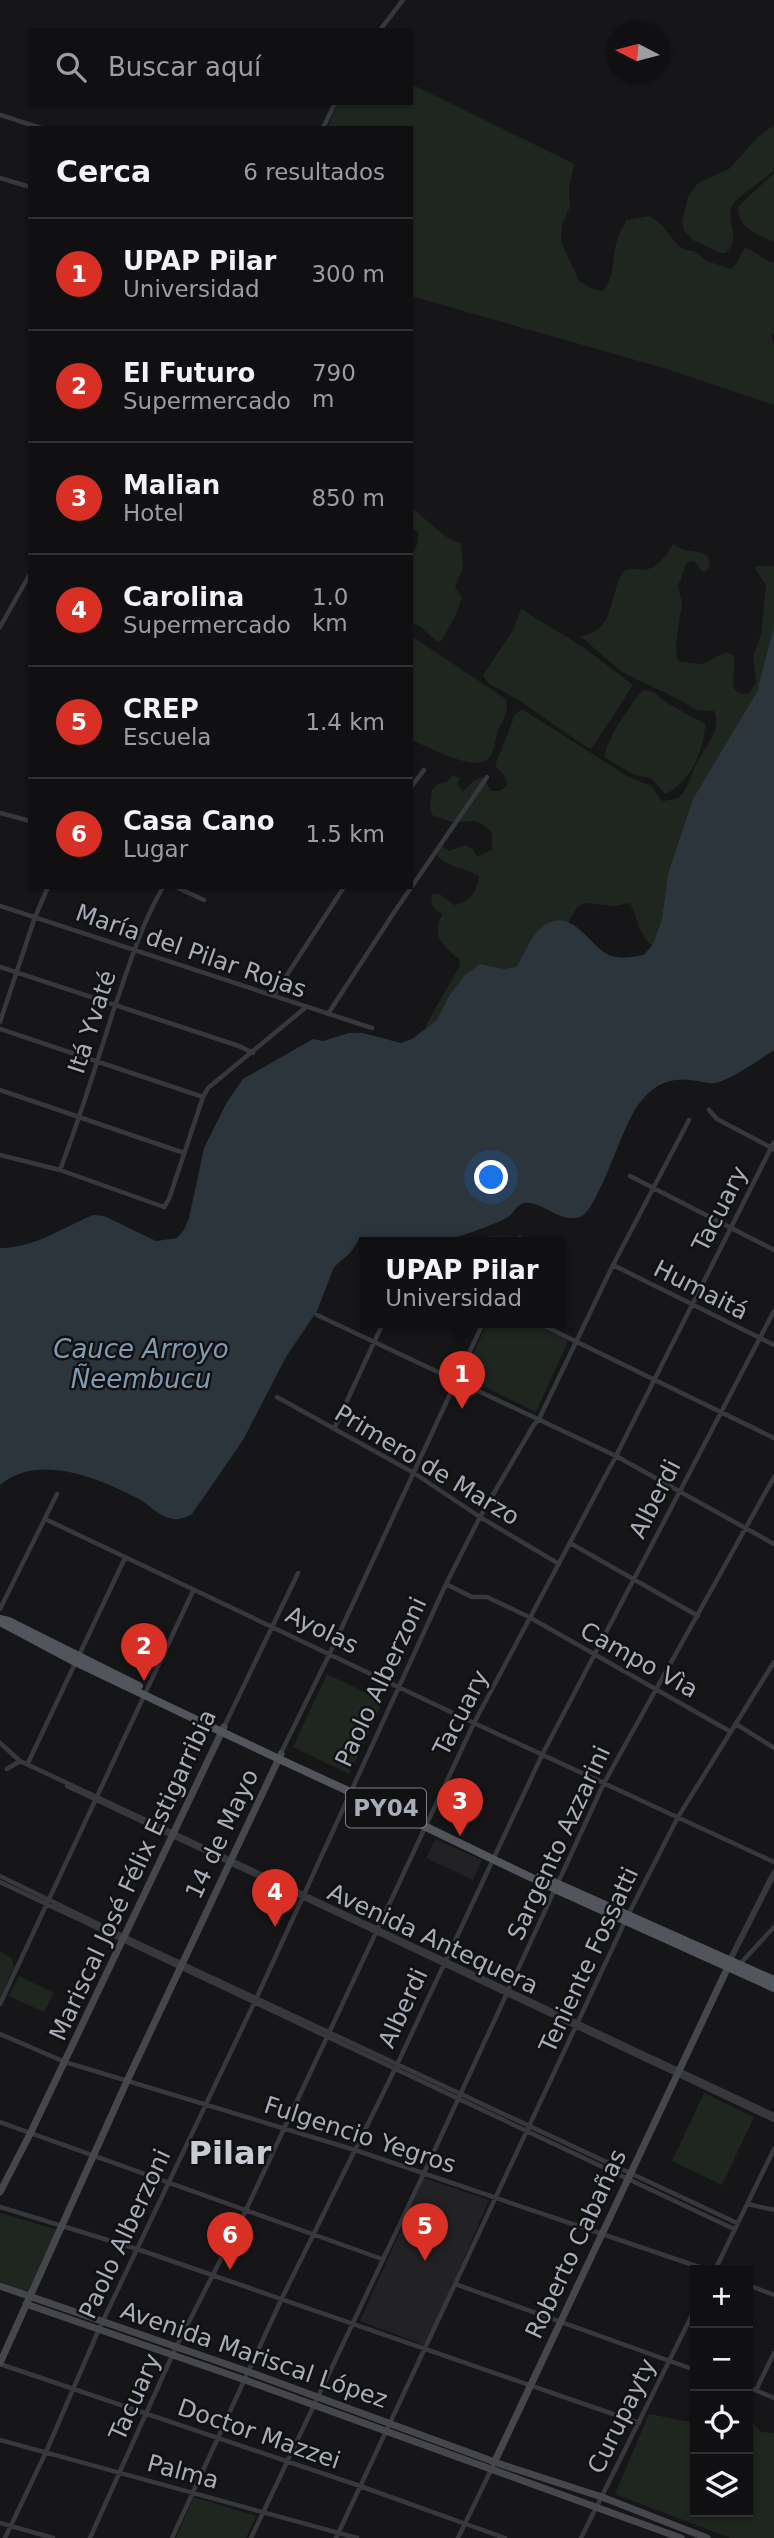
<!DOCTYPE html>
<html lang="es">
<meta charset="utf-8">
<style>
body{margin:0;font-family:"DejaVu Sans",sans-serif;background:#19191b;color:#f1f3f6}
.controls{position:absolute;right:21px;bottom:21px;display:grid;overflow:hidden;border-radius:0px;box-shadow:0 2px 5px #0004}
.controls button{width:63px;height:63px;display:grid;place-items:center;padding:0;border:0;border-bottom:2px solid #303032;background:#101012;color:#f1f3f6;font:35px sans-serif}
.compass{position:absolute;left:606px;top:21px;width:63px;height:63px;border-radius:50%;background:#101012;box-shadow:0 2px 5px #0004;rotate:276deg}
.you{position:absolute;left:492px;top:1178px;width:24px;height:24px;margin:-18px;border:5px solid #fff;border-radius:50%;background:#1a73e8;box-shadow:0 0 0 10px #1a73e833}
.badge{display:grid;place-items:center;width:46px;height:46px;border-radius:50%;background:#d93025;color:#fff;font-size:23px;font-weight:700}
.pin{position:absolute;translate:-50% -58px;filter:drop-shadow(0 2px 4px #0008)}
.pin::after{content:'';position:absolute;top:37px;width:24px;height:21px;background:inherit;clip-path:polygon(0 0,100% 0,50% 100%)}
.popup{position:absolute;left:359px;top:1237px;width:206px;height:91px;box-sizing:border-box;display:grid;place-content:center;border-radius:0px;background:#101012;filter:drop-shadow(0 2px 5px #0005);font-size:23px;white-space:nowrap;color:#9c9d9f}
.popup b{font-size:26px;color:#f1f3f6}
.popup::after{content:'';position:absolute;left:50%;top:100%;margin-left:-14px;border:14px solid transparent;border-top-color:#101012}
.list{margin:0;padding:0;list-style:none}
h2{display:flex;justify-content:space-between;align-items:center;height:91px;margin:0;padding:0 28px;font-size:30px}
h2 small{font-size:23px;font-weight:400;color:#9c9d9f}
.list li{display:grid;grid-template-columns:46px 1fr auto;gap:21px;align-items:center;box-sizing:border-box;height:112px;padding:0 28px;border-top:2px solid #303032}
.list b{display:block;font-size:26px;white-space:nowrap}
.list p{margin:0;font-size:23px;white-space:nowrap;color:#9c9d9f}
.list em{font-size:23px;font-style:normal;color:#9c9d9f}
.icon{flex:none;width:38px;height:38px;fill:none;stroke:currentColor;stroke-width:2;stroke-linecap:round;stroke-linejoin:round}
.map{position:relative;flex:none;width:774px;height:2538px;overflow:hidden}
.search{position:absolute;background:#101012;box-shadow:0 2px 5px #0004;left:28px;top:28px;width:385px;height:77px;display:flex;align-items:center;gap:18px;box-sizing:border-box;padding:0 24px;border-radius:0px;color:#9c9d9f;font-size:26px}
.panel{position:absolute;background:#101012;box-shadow:0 2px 5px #0004;left:28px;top:126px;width:385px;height:763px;border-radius:0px}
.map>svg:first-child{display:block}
.built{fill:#222225}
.green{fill:#1e261f}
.water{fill:#2c353c}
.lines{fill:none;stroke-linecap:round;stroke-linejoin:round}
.minor{stroke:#37383d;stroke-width:4.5}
.tertiary{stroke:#37383d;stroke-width:6}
.secondary{stroke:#45474d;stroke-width:7}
.primary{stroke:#53555c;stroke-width:8}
.labels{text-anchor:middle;stroke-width:5;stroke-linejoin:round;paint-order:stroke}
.shield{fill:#111113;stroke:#7b7e86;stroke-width:2}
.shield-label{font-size:23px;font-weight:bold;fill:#a8adb8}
.street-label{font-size:24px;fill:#a8adb8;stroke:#111113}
.water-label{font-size:26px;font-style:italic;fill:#7f9bb3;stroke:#111113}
.district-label{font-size:32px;font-weight:bold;fill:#c9ccd4;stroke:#111113}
</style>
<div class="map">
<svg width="774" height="2538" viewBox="0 0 774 2538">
<rect width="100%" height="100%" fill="#161618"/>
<path class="built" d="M508,1235l7,2 -3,6h-35l13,-7z
M435,1839l47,21 -9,20 -47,-22z
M424,2178l65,22 -63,146 -66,-25z"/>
<path class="green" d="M411,84l163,80 -5,25 1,18 -8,17 -1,17 18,40 16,9 8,1c13,-16 8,-32 14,-50 2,-7 6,-14 9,-21l24,-4 13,10 15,20 7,4 9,1 13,10 24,8 6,-6 7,-15c12,2 18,12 30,15v68l-3,4 3,10v60l-107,-36 -256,-73v-168h-84l11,-25h73z
M774,125v44c-9,12 -38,27 -42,37 -7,17 11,33 -7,47h-5l-27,-13 -9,-10 -2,-8 6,-25 10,-14 31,-14 29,-32z
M774,173v69c-18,-8 -36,-13 -36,-36z
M411,507c12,9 36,35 50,36l2,25 -8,19 7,11 -6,16 -14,26 -4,2 -20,-17 -7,-1v-70c6,-5 8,-14 7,-22l-7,-5z
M673,544l11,6 16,2 8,4 2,9 -4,7 -4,-1 -8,-10 -7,1 -9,24 4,17 -6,40 1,16 3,3 23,2 23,-12 8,4c3,14 -10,43 15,37l7,-11 -3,-26 8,-21 5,-50 -11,-16 2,-3h17v128l-119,253c-16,-9 -17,-28 -25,-44l-16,3 -29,-3 -8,4 -8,14 -24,24 -113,88 -7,-6 35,-62 -1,-6c-16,-14 -28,-21 -17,-45l-7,-5 -4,-7 2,-8 8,1 13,10c16,-2 23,-14 25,-29 -16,-10 -34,-7 -44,-24l7,-6 7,5 17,-6 7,4 4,8 15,-7v-17c-18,-18 -17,-10 -37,-11 -8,0 -15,-5 -23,-7l-2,-8 2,-17 6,-6 9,-2 5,-7 8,3 -3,7 6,6 12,-11 8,-3 8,14h8l8,-5 -1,-8 -11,-12 20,-51 7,-6 105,67 24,10 11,15c6,-1 12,-1 17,-4 10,-9 12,-23 18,-35 8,-15 25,-32 17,-51l-18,-1 -14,-9 -60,-29 -42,-36c37,-5 28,-42 44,-65 9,-5 15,0 24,-2 10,-2 21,-17 25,-25z
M521,609l62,38 50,38 -41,63h-4l-71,-49 -29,-16 -5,-8 30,-45z
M411,636l95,63c4,15 -5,21 -9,35 -2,6 -2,15 -6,21 -12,22 -62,-9 -80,-15z
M645,690l8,2 14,11 38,21c0,24 -15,60 -40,70l-14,-16 -17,-3 -30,-18c5,-22 23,-47 37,-65z
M487,1323h44l37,18 -32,71 -73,-36z
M327,1674l56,27 -34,73 -56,-27z
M0,1951l12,8 2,8 -14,31z
M19,1976l35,17 -10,19 -35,-16z
M704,2093l50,24 -32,68 -50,-24z
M0,2213l58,17 -27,63 -31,-11z
M649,2414l46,9v89h53v-91l5,2 8,9 13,1v105h-44l-115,-44z
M194,2497l62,19 -10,22h-70z"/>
<path class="water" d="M774,626v424c-15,10 -38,26 -55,32 -7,3 -14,0 -21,-1 -28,-4 -42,1 -60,24 -16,21 -40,106 -58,112 -20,7 -38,-17 -56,-14 -8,2 -10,10 -16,14 -13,8 -55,22 -70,25 -27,5 -54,-11 -79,-2l-9,13 -16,14 -17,44 -31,46 -43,83 -51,74c-9,5 -16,7 -26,3 -10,-4 -18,-13 -27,-18 -39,-20 -100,-47 -139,-14v-237c31,1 65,-21 93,-33l11,1 52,25 21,-3 7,-8 5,-12 15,-70 23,-46 16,-23 70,-40 10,2 26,-8h14l38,10 11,-4 25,-19 12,-24 16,-21 15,-11 24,5 12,-2c8,-11 13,-28 23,-37 30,-28 47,12 68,24 11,6 25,3 37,1l9,-11 9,-24 6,-46 25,-75 64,-107z"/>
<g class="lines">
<path class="minor" d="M380,30l23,-30
M0,115l41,13
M323,128l12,-25
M0,178l30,9
M0,627l30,-53
M411,787l13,-17
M0,813l30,8
M176,887l28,13
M0,906l372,122
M0,967l239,79 14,7
M274,995l70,-108
M328,1014l67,-103 92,-134
M0,1022l35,-105 13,-30
M0,1029l203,68
M0,1090l184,63
M709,1110l8,9 57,30
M0,1155l60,15 104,37 5,-8 34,-102 5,-9 97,-80
M60,1170c20,-52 36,-105 53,-158 15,-43 27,-85 50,-125
M630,1176l144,74
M513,1243l7,-5 5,5
M613,1265l161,80
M317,1315l299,141 158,88
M538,1323l236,115
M277,1397l137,76 66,44 79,47
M334,1429l49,-106
M45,1519l429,204 300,139
M570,1543l128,73
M446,1584l26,13h15l42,20 202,115
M0,1609l57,-115
M736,1724l38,24
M224,1727l74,-154
M0,1743l20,18 754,354
M281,1753l49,-100 153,-330
M28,1763l97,-205
M7,1769l13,-8
M67,1786l707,334
M0,1876l125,61 612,286
M0,1882l734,347
M740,1964l34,-37
M0,2004l193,-413
M0,2034l65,28 290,88 353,120
M0,2122l382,137
M748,2204l26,6
M0,2207l137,42 502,174
M715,2270l59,-121
M455,2284l240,86
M748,2285l26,10
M0,2364l360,122 145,52
M748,2387l26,11
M756,2390l18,-37
M0,2440l357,98
M0,2523l53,15
M5,2538l41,-86 53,-123 158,-332 189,-413 34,-67 53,-91 6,-7 74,-154 76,-145
M90,2538l86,-191 70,-137 228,-487 142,-267 158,-314
M172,2538l110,-240 113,-229 147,-314 232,-444
M251,2538l173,-365 180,-390 170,-306
M336,2538l292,-623 50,-98 96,-155
M458,2538l33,-68
M581,2538l114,-229"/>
<path class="tertiary" d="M729,1962l45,-89"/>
<path class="secondary" d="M0,2192l30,-58 194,-407
M0,2286l249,86 254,93 99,32 105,41
M26,2304l219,76 436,158
M0,2363l127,-282 154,-327
M494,2463l234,-496"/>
<path class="primary" d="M0,1619l9,2 130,65
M0,1622l75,40 204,97 145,67 131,63 219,99
M540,1876l234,104"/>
</g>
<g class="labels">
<rect class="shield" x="346" y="1788.5" width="80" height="39" rx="5"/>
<g class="shield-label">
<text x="386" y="1816">PY04</text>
</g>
<g class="street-label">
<text transform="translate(191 951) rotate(19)" y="8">María del Pilar Rojas</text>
<text transform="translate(92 1022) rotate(-72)" y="8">Itá Yvaté</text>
<text transform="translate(720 1209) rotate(-63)" y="8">Tacuary</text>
<text transform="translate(701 1290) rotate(27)" y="8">Humaitá</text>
<text transform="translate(427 1465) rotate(31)" y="8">Primero de Marzo</text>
<text transform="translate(655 1499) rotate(-63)" y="8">Alberdi</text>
<text transform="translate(322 1630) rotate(26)" y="8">Ayolas</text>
<text transform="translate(639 1660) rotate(29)" y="8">Campo Vìa</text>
<text transform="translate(381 1682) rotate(-65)" y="8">Paolo Alberzoni</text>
<text transform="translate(461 1713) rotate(-63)" y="8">Tacuary</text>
<text transform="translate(222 1834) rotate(-65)" y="8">14 de Mayo</text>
<text transform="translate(559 1843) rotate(-65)" y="8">Sargento Azzarini</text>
<text transform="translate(133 1875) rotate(-65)" y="8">Mariscal José Félix Estigarribia</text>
<text transform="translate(433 1939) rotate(25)" y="8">Avenida Antequera</text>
<text transform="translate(589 1960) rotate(-65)" y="8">Teniente Fossatti</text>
<text transform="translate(403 2008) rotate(-65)" y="8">Alberdi</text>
<text transform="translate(360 2135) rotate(18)" y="8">Fulgencio Yegros</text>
<text transform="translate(125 2234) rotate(-65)" y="8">Paolo Alberzoni</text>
<text transform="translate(576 2244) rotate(-65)" y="8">Roberto Cabañas</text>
<text transform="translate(254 2355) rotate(19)" y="8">Avenida Mariscal López</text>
<text transform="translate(135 2397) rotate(-66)" y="8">Tacuary</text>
<text transform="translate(622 2416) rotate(-64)" y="8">Curupayty</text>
<text transform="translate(259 2434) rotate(19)" y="8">Doctor Mazzei</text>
<text transform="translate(183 2472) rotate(15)" y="8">Palma</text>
</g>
<g class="water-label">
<text x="141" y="1358">Cauce Arroyo<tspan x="141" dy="30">Ñeembucu</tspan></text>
</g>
<g class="district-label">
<text x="230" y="2164">Pilar</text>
</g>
</g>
</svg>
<div class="controls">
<button>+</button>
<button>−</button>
<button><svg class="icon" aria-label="locate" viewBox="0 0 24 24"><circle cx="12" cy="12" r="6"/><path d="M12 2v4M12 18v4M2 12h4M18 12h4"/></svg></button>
<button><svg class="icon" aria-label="layers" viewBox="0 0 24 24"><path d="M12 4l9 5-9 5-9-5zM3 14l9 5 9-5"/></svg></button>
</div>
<svg class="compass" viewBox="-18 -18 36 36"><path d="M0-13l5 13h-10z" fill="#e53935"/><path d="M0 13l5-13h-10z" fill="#9c9d9f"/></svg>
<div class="you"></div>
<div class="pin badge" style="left:462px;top:1409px">1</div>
<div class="popup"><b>UPAP Pilar</b>Universidad</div>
<div class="pin badge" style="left:144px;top:1681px">2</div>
<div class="pin badge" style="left:460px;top:1836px">3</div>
<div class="pin badge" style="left:275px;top:1927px">4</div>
<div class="pin badge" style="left:425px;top:2261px">5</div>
<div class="pin badge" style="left:230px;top:2270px">6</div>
<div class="search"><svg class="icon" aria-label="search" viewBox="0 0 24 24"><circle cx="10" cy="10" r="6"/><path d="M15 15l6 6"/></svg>Buscar aquí</div>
<section class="panel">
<h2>Cerca<small>6 resultados</small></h2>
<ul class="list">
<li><span class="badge">1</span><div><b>UPAP Pilar</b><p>Universidad</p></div><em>300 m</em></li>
<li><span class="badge">2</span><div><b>El Futuro</b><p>Supermercado</p></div><em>790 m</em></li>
<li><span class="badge">3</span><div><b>Malian</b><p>Hotel</p></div><em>850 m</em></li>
<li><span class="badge">4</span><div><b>Carolina</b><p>Supermercado</p></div><em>1.0 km</em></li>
<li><span class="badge">5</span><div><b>CREP</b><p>Escuela</p></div><em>1.4 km</em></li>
<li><span class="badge">6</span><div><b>Casa Cano</b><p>Lugar</p></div><em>1.5 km</em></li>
</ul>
</section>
</div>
